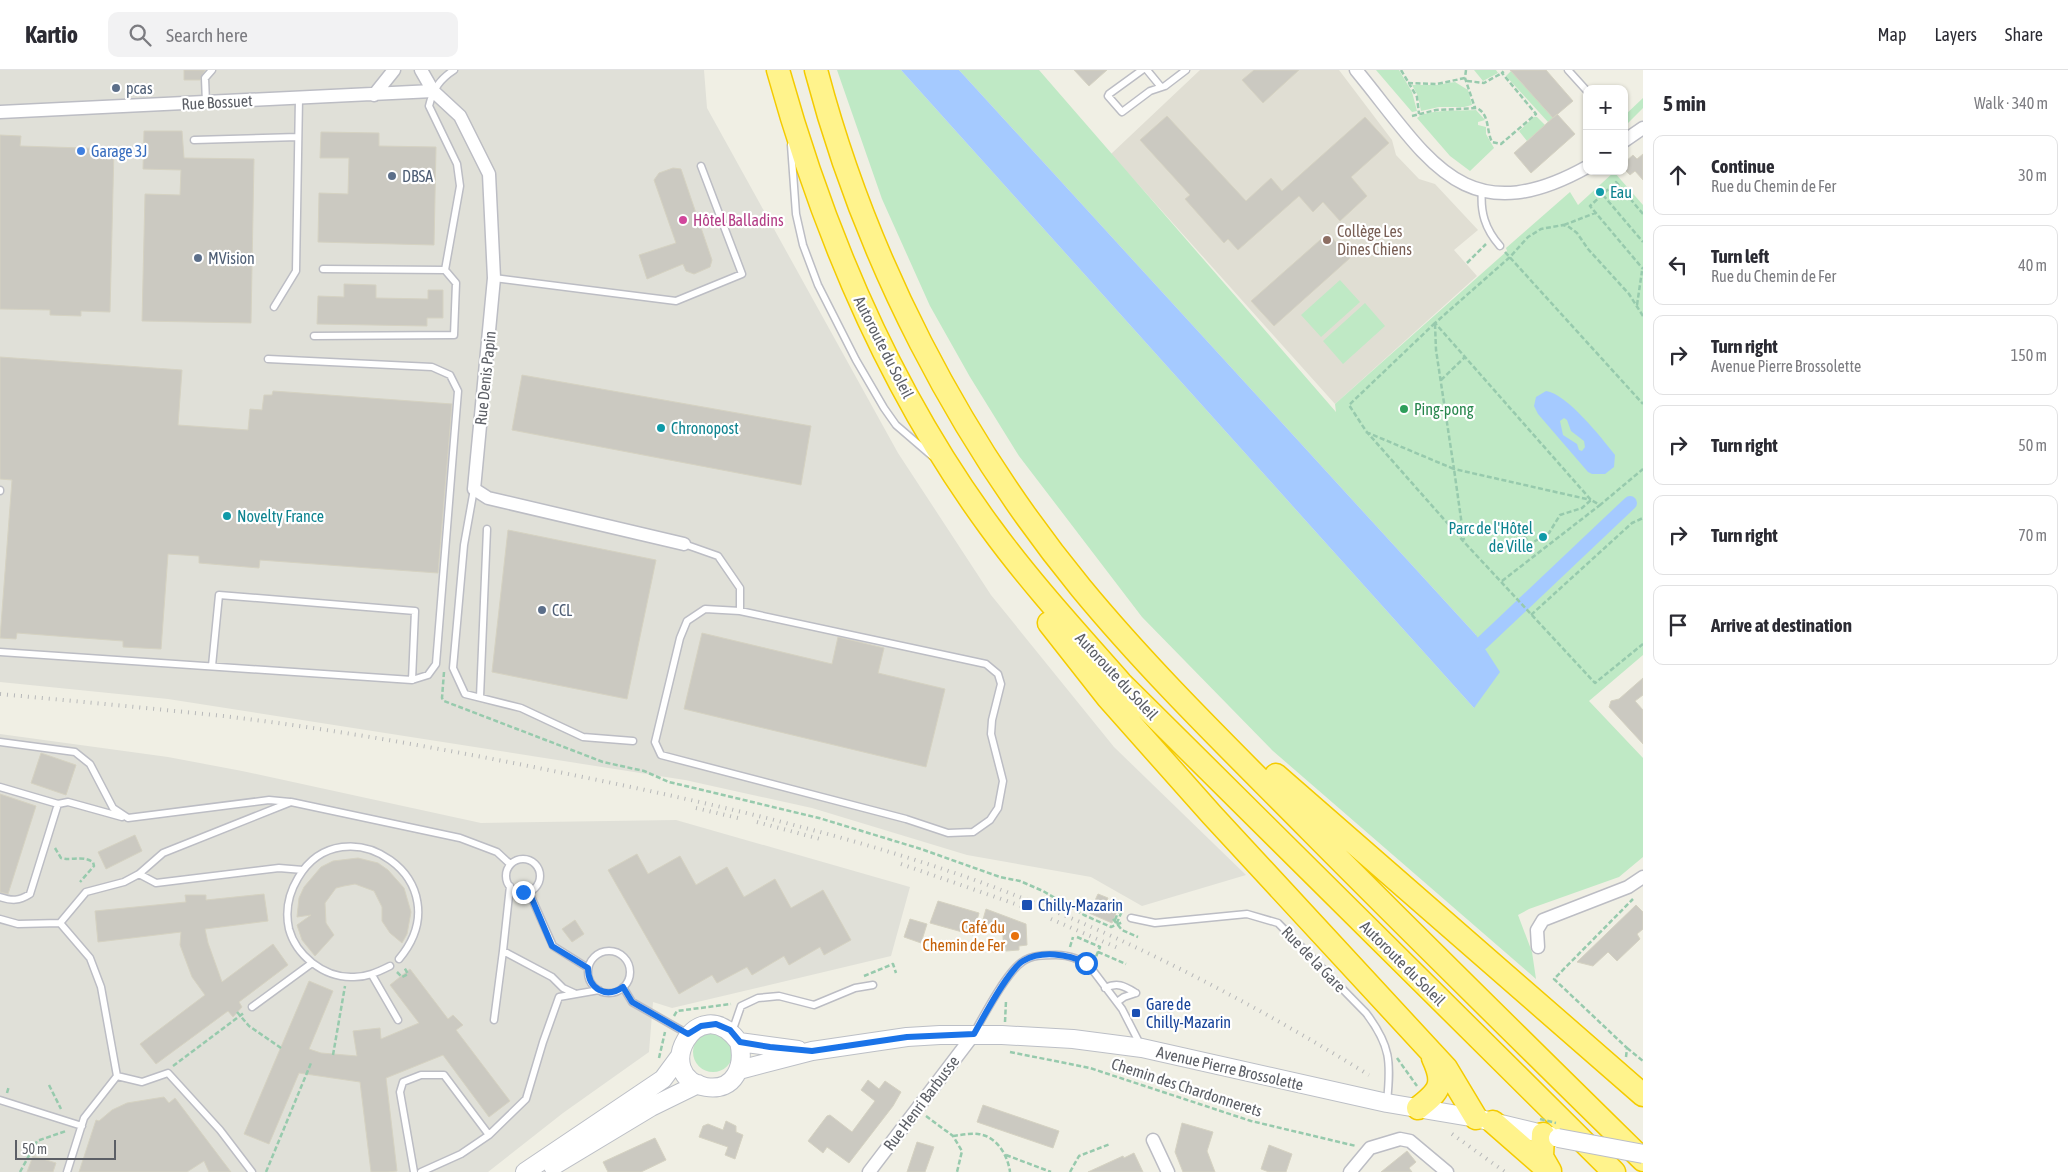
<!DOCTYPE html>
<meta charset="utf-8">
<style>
body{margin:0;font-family:"Asap Condensed",sans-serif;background:#f2f2f3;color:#2b2b33}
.controls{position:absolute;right:15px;top:15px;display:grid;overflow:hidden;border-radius:10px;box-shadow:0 1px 4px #0004}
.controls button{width:45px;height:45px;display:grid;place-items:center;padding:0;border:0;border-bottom:1px solid #e1e1e2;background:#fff;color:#2b2b33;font:25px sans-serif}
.scale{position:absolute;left:15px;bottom:12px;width:101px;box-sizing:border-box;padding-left:5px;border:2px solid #5c5f66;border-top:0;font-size:14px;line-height:18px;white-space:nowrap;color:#5c5f66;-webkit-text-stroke:4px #fff;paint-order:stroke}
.stop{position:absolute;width:15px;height:15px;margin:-11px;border:4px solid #1a73e8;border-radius:50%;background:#fff}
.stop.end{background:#1a73e8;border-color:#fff;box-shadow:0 1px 5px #0008}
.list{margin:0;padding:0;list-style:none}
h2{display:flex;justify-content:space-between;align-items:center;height:65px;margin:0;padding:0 20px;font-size:21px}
h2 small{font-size:16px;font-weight:400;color:#7c7c81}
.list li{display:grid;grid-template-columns:32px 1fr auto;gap:15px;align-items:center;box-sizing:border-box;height:80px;margin:0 10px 10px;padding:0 10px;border:1px solid #e1e1e2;border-radius:10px}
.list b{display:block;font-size:19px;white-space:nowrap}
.list p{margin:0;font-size:16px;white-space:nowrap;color:#7c7c81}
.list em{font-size:16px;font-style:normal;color:#7c7c81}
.icon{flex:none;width:28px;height:28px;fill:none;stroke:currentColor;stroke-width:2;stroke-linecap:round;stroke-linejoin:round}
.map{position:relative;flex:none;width:1643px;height:1102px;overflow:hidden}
header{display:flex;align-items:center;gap:30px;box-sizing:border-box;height:70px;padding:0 25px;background:#fff;border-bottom:1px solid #e1e1e2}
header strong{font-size:24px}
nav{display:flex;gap:28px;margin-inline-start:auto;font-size:18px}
.search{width:350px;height:45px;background:#f2f2f3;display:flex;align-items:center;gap:12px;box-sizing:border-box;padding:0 18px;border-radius:10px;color:#7c7c81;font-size:19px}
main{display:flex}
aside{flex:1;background:#fff}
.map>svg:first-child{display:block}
.industrial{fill:#e0e0d8}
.education{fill:#e0ded3}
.green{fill:#bfe9c5}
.water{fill:#a5caff;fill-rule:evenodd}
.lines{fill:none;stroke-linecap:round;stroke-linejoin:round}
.canal{stroke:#a5caff;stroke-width:14}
.building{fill:#cbc9c1;stroke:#d5d2c2}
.lane-casing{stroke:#bcbdc4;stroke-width:9}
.street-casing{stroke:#bcbdc4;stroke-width:15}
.secondary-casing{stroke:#bcbfc6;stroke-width:20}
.highway-casing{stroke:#f4cb00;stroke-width:25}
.path{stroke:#97caad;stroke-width:2.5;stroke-dasharray:5 2.5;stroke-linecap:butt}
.lane{stroke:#fff;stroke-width:6}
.street{stroke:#fff;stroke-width:12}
.secondary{stroke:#fff;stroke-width:18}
.highway{stroke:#fff38c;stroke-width:22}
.rail{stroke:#b7b8b9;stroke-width:4;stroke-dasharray:1 6;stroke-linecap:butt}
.secondary-bridge-casing{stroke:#bcbfc6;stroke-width:20;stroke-linecap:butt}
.path-bridge{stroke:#97caad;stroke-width:2.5;stroke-dasharray:5 2.5;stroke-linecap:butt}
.secondary-bridge{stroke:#fff;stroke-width:18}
.route{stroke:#1a73e8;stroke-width:6}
.service-dot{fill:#5c6f8a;stroke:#fff;stroke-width:2}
.shop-dot{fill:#3f7fe0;stroke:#fff;stroke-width:2}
.culture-dot{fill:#0f9aa8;stroke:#fff;stroke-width:2}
.hotel-dot{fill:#d1479c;stroke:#fff;stroke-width:2}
.education-dot{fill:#8d6e63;stroke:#fff;stroke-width:2}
.leisure-dot{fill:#2e9e5b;stroke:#fff;stroke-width:2}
.transit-dot{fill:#1a4fb4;stroke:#fff;stroke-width:2}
.food-dot{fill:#e8710a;stroke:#fff;stroke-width:2}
.labels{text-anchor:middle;stroke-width:4.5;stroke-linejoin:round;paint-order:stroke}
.service-label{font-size:16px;fill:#4e5e75;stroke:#fff;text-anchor:start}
.street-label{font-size:16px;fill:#5c5f66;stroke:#fff}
.shop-label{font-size:16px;fill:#366cbe;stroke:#fff;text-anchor:start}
.culture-label{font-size:16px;fill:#0d838f;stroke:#fff;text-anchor:start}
.hotel-label{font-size:16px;fill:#b23c85;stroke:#fff;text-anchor:start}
.education-label{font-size:16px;fill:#785e54;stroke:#fff;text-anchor:start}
.leisure-label{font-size:16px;fill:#27864d;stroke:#fff;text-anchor:start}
.transit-label{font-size:16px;fill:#164399;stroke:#fff;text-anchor:start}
.food-label{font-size:16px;fill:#c56008;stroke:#fff;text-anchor:end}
</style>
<header>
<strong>Kartio</strong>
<div class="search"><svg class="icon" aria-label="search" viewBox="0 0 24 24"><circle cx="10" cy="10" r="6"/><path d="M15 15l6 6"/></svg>Search here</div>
<nav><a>Map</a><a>Layers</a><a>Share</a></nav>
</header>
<main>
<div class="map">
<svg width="1643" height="1102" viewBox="0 0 1643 1102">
<rect width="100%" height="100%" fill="#f0efe4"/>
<path class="industrial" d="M0,0h704l3,38 191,345 93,142 123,152 132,128 -104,31 -51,-29 -124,-22 -155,-47 -127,-28 -517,-81 -168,-17z
M0,664l168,23 74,14 239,52 195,-3 234,67 -19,69 -219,52 -19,-6 -4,50 -86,61 -75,59h-488z"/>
<path class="education" d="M1200,0h139l53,70 4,15 23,24 16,5 43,46 -24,20 23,26 -142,128 -224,-250z"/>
<path class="green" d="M837,0h64l573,638 2,-73 -517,-565h80l297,342 -1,-8 172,-153 -1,-3 64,-56 8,13 36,-33 29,33v450l-54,46 54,57v99l-24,20 -90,32 -11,6 14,37 4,27 -263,-228 -131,-134 -123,-161 -49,-79 -40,-71 -48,-107z
M1376,0h23l13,22 5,19 -5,1z
M1474,0h22l2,3 -15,8z
M1511,1l42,47 -5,4 -42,-46z
M1455,12l13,8 4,15 -8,2h-25l-18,4 -3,-15 -6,-11h24z
M1643,28v10l-15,15h-4v-7z
M1476,40l9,10 -7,2v3l8,2v7l8,14 -24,23 -20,-15 -33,-38c10,-9 45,-7 59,-8z
M1534,47h3l8,8 -18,16 -8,-10z
M1340,210l20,22 -39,35 -20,-22z
M1365,233l20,23 -42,38 -20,-23z
M693 982a20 20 0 1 1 40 0a20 20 0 1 1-40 0Z"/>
<path class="water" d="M901,0h58l517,565 24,37 -26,36z
M1546,321c21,3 55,46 69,64l-1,12 -9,7h-13l-4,-2 -50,-58 -4,-8 2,-9zM1564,348l3,2 4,11 13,10 1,6 -3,4 -3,-1 -2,-6 -14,-9 -3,-14z"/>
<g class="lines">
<path class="canal" d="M1482,573l148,-140"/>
</g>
<path class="building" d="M184,0h21l-5,10h-16z
M1074,0h33l-18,16z
M1254,0h45l-36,33 -21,-23z
M1510,0h36l27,31 -20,17z
M1557,44l18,20 -44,39 -17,-20z
M1167,46l79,85 25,-23 11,13 83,-74 24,26 -38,34 16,19 -27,25 -17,-19 -10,10 -14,-16 -61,54 -10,-11 -4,4 -39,-44 5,-4 -50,-55z
M144,61h38l2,27 70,1 -3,164 -109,-2 3,-127 35,1 1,-25 -38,-1z
M321,62l58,1v13l57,1 -2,98 -116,-3 1,-49 29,1 1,-36h-29z
M0,65l21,1 -1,10 94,3 -4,163 -29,-1v5l-31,-1v-5l-50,-1z
M1643,84v26l-8,-9 -5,4 -6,-6v-6l9,-8 4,4z
M673,98l8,1 31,91 -2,7 -16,7 -8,-3 -3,-7 -36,15 -8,-24 37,-12 -22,-63 5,-7z
M1328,163l22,25 -76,68 -23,-25z
M344,214l32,1v13l52,1v-9h15v28h-16v8l-110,-2 1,-28 26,1z
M0,287l182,13 -4,55 70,5 2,-21 12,1 2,-15h8l1,-4 179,13 -14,169 -178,-13 -1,8 -60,-5v-7l-31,-2 -7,95 -38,-2v-6l-106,-8 -1,6 -16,-1 12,-158 -12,-1z
M522,305l289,51 -10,59 -289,-55z
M508,460l148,30 -29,139 -135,-27z
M702,563l130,31 6,-27 46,11 -6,25 67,16 -19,78 -242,-58z
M1643,608v17l-8,6 8,9v34l-34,-37 2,-6 8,-2z
M41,683l35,12 -10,30 -35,-12z
M0,724l36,12 -28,88 -8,-2z
M135,765l7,16 -36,18 -8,-17z
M637,784l11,20 32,-18 16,29 31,-18 17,30 31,-18 16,29 32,-18 28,50 -27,15 -4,-8 -31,18 -5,-9 -32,19 -5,-8 -30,16 -5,-8 -33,19 -71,-124z
M358,788l20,5 10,7 16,18 7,24 -4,22 -5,9 -12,-10 -8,-12v-14l-8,-16 -19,-7 -11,2 -8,2 -11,15 1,20 8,12 -19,21 -13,-16 -5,-15 14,-10 -14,2 2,-19 5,-11 17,-20 12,-6z
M264,824l4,27 -63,8 3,14 14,39 51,-38 15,21 -49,37 3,5 -9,10 -5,-6 -72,53 -16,-20 65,-49 -13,-18 -12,-32 1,-13 -83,10 -3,-31 91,-9 -1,-7h21v5z
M1098,824l10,4 -2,5 12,5 -6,15 -23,-10z
M938,831l41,12 -6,22 -43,-12z
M1636,835l7,7v17l-6,5 3,5 -23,22 -9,-9 -15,14 -16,-4z
M986,839l40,15 1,21 -8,1v4l-13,1v-4h-3v-15l-21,-9z
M910,849l17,5 -6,19 -17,-6z
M575,850l9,14 -12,8 -10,-13z
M410,899l38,50 5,-4 10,10 -7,5 54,71 -21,16 -46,-62 -57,23 11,93 -9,1h-17l-11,-90 -61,-9 -30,71 -25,-10 65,-153 24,10 -24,58 12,4 36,3 -4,-25 27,-3 1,11 38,-16 -29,-38z
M868,1010l11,9 6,-8 16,11 -8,14 -44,57 -22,-16 -4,6 -15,-12 19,-25 3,-1 22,17 23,-31 -14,-11z
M164,1027l5,6 6,-5 56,74h-22l-5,-11 -17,11h-108l17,-52 3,1 13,-11 15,-7z
M983,1035l76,26 -6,17 -76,-26z
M726,1051l10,5v6l7,3 -8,24 -10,-4 3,-8 -29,-10 4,-11 5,-2 15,6z
M1182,1053l31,9 -6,19 8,21h-32l-8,-20z
M655,1068l11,22 -25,12h-33l-5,-10z
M917,1072l17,5 -9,25h-18z
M1269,1075l23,9 -6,18h-17l-8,-3z
M1407,1081l9,11 -7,6 3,4h-31z
M1134,1083l9,19h-55l35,-16 1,2z
M33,1086l23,7 -3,9h-26z"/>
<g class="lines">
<g class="lane-casing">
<path id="lane" d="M1142,0l-33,24 -1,2 14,16 28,-21 15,-5 21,-16
M1147,0l14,17
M1568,0l19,21
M206,33l-1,-25 7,-8
M194,70l104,-3
M791,75l5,69 7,31 15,40 38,75 28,48 12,17 36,31
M1482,120c-2,22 3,39 18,56
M323,199l122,1
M494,208l182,23 66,-27 -41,-108
M274,237l22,-36 3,-173
M314,266l140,-1 2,-52 -11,-13 15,-84 -3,-22 -28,-58c4,-17 11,-27 25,-36
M474,419l-10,56 -11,123 12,26 56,14 62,29 50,4
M0,421v-1
M684,474l34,12 22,32v23
M705,539l35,2 246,53 12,10 3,10 -9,36 -1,14 12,47 -5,27 -8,12 -17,12 -25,1 -42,-14 -245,-64 -6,-13 25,-104 7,-17z
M0,582l412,28 16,-5 8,-11 22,-273 -8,-16 -18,-8 -164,-8
M212,596l7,-71 196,16 -3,69
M480,627l7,-168
M0,672l75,10 15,12 23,44 15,10 141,-18 21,2
M0,717l58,17 10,-2 54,15
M506 806a17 17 0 1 1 34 0a17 17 0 1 1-34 0Z
M139,804l17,9 123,-15 24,2
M529,822l24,54 35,22
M0,827c12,4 19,4 30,-3l28,-90
M1131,848l24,5 92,-9 31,9 88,90c25,33 25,49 21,89
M0,849l18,5 42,-1 26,-31 38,-10 15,-8 24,-21 128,-51 169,36 37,14 13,12
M60,853l30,35 11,29 16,89 25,6 26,-9 52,57 32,42
M503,881l7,-65
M588 902a21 21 0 1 1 42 0a21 21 0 1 1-42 0Z
M390,896c-12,6 -25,12 -39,11 -28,0 -55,-22 -62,-48 -4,-18 0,-36 9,-51 45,-77 167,2 101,81
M372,905l26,45
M623,917l9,15 56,32
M1105,918c13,-6 19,-2 31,5
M1117,932l7,-5 12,-4
M252,937l60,-44
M494,950l9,-69 49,26 11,11 11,5
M732,962l9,-26 17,-8 21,-2 35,9 41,-17 18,-3
M974,963c10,-18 32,-60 48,-71 9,-7 23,-7 34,-7 14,0 25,4 35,13l31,41 19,37
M0,1030l82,26
M67,1102l17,-54 33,-42
M414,1102l-14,-80 3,-10 18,-7h23l45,60
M421,1102l40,-18 28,-19 37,-36 17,-57 16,-45 40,-7"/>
</g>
<g class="street-casing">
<path id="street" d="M421,0l12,21 27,25 29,58 5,104 -20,211 14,9 196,46
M1356,0c71,86 107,166 231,97
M374,25l20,-25
M0,42l433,-21
M1624,71l19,-13
M1538,877l-1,-17 6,-10 85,-33 15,-10
M1153,1070l15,32
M869,1102l105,-138
M1350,1102l20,-24 30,-9 10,2 37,31"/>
</g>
<g class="secondary-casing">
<path id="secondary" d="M739,972c6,23 -4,50 -33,45 -56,-10 -9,-100 33,-45l59,8
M739,1000l73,-19 95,-14 33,-2h62l71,4 69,9 245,55 89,15 79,19
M553,1096l98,-59 47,-23
M525,1102l138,-93 17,-23"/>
</g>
<g class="highway-casing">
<path id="highway" d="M778,0c45,162 112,321 212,457 40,55 86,105 131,156l493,489
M816,0c49,187 142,368 265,518 71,86 152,164 230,243 110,111 221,220 332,329
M1049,553l59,75 104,117 234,253 30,50
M1276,705l367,320
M1418,1038c22,-17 27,-24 15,-50
M1493,1052l56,49
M1543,1064l-1,23 8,14"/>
</g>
<path class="path" d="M1401,0l16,27 2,17
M1466,0l-1,8 10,30
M1467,11l17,2 18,-10
M1408,13l29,1 28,-6
M1412,46l24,-6 41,-2c13,7 9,22 15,34l9,2 35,-30 -34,-41 3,-3
M1603,125l40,47
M1643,144l-27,-32 -26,24 53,63
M1564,155l31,-12
M1505,182l138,152
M1467,193l19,-19
M1637,235l5,-34
M1643,246l-14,-22 -41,-45 -11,-16 -8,-6 -6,-2 -22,4 -13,8 -18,20 -75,66 156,177 9,5 43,-36
M1435,253l-86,82 17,26 98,111 131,141 48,-39
M1435,254l1,26 18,119 137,31
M1441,310l24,-23
M1366,362l88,37 10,71
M1524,466l6,8 19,-11 11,-18 22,-7 9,-8
M1502,511l98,-76
M1531,545l101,-92 11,-5
M444,602l-2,26 2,3 159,61 41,9 25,11 150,36 102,31 79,28 20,4 23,10 41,24 27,12 12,-5
M55,778l6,10c12,3 20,-3 32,4l1,4 -14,16
M1113,849l9,11 16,7
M1115,850l4,-10 3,1 -6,14
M1077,867l23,10 -5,12
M1070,877l3,-10
M1098,882l28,12
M397,902l5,5 6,-3 -4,-7
M864,906l29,-12 3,9
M237,942l12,14 32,22
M674,946l3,-5 54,-7
M1005,952l1,-21
M1627,978l16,13
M1010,982l80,16 161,53 105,25
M333,985l12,-69
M1626,987l1,-9 -73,-69 79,-80
M659,988l6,-26
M1397,988l20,28
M173,996l72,-54
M49,1015l12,24
M7,1023l2,-7
M926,1046l27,20 9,15 -5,21
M953,1066c8,-1 17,-3 25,-2 19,2 30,22 32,38
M1006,1085l45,17
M20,1102l17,-31 29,-10
M266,1102l45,-109
M1070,1102l9,-16 31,-12"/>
<use href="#lane" class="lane"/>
<use href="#street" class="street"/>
<use href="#secondary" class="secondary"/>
<use href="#highway" class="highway"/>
<path class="rail" d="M0,624c74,7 148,14 223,22 119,14 238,36 355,60 133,27 263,57 391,102 140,50 274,119 400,197
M696,738l42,10
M757,752l63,17
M901,794l123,43
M1051,849l67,29
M1452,1064l53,38"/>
<g class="secondary-bridge-casing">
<path id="secondary-bridge" d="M1558,1068l85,16"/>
</g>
<path class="path-bridge" d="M1540,1049l16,4"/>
<use href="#secondary-bridge" class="secondary-bridge"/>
</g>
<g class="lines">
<path class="route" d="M523,822h6l23,54 36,22c0,21 18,31 35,19l9,15 56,32 13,-8 15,-2 14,6 10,12 30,5 42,4 95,-14 67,-3c9,-16 34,-64 49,-73 18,-11 45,-7 63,2"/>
</g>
<g class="service-dot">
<circle cx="116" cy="18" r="5"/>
<circle cx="392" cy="106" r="5"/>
<circle cx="198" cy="188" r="5"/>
<circle cx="542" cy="540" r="5"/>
</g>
<circle class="shop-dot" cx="81" cy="81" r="5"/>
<g class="culture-dot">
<circle cx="1600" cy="122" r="5"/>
<circle cx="661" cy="358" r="5"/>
<circle cx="227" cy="446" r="5"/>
<circle cx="1543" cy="467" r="5"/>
</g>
<circle class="hotel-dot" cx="683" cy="150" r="5"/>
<circle class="education-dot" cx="1327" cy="170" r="5"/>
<circle class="leisure-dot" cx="1404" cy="339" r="5"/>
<g class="transit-dot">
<rect x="1021" y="829" width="12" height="12" rx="2.5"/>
<rect x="1131" y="938" width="10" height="10" rx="2.5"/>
</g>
<circle class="food-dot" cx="1015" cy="866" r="5"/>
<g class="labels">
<g class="service-label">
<text x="126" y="24">pcas</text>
<text x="402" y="112">DBSA</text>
<text x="208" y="194">MVision</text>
<text x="552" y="546">CCL</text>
</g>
<g class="street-label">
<text transform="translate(217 32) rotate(-3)" y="6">Rue Bossuet</text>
<text transform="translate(884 277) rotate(63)" y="6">Autoroute du Soleil</text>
<text transform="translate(485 308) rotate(-84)" y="6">Rue Denis Papin</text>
<text transform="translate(1117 606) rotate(47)" y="6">Autoroute du Soleil</text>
<text transform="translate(1314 889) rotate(46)" y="6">Rue de la Gare</text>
<text transform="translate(1403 893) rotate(45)" y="6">Autoroute du Soleil</text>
<text transform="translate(1230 998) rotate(13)" y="6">Avenue Pierre Brossolette</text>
<text transform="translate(1187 1017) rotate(18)" y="6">Chemin des Chardonnerets</text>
<text transform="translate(921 1033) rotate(-53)" y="6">Rue Henri Barbusse</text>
</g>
<g class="shop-label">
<text x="91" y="87">Garage 3J</text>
</g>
<g class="culture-label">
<text x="1610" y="128">Eau</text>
<text x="671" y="364">Chronopost</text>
<text x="237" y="452">Novelty France</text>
<text x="1533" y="464" text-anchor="end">Parc de l'Hôtel<tspan x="1533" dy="18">de Ville</tspan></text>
</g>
<g class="hotel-label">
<text x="693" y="156">Hôtel Balladins</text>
</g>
<g class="education-label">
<text x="1337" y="167">Collège Les<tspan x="1337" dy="18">Dines Chiens</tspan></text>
</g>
<g class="leisure-label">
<text x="1414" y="345">Ping-pong</text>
</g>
<g class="transit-label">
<text x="1038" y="841">Chilly-Mazarin</text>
<text x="1146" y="940">Gare de<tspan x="1146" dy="18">Chilly-Mazarin</tspan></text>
</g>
<g class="food-label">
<text x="1005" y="863">Café du<tspan x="1005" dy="18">Chemin de Fer</tspan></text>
</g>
</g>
</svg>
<div class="controls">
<button>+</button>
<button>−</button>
</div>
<div class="scale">50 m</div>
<div class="stop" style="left:1086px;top:893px"></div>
<div class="stop end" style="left:523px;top:822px"></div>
</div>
<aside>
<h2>5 min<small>Walk · 340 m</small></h2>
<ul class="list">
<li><svg class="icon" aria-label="ahead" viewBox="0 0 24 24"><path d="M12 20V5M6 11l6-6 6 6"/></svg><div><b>Continue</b><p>Rue du Chemin de Fer</p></div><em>30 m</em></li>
<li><svg class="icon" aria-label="left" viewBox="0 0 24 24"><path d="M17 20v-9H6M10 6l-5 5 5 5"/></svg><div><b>Turn left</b><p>Rue du Chemin de Fer</p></div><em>40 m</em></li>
<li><svg class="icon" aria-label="right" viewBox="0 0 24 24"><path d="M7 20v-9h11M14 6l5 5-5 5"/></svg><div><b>Turn right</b><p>Avenue Pierre Brossolette</p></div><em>150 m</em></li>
<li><svg class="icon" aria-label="right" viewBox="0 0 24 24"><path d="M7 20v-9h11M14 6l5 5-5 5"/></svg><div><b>Turn right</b></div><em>50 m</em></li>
<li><svg class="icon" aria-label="right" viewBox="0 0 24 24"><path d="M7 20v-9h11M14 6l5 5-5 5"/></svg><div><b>Turn right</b></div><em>70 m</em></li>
<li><svg class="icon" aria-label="arrive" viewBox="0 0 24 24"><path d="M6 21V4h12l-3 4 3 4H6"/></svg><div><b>Arrive at destination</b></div></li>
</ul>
</aside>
</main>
